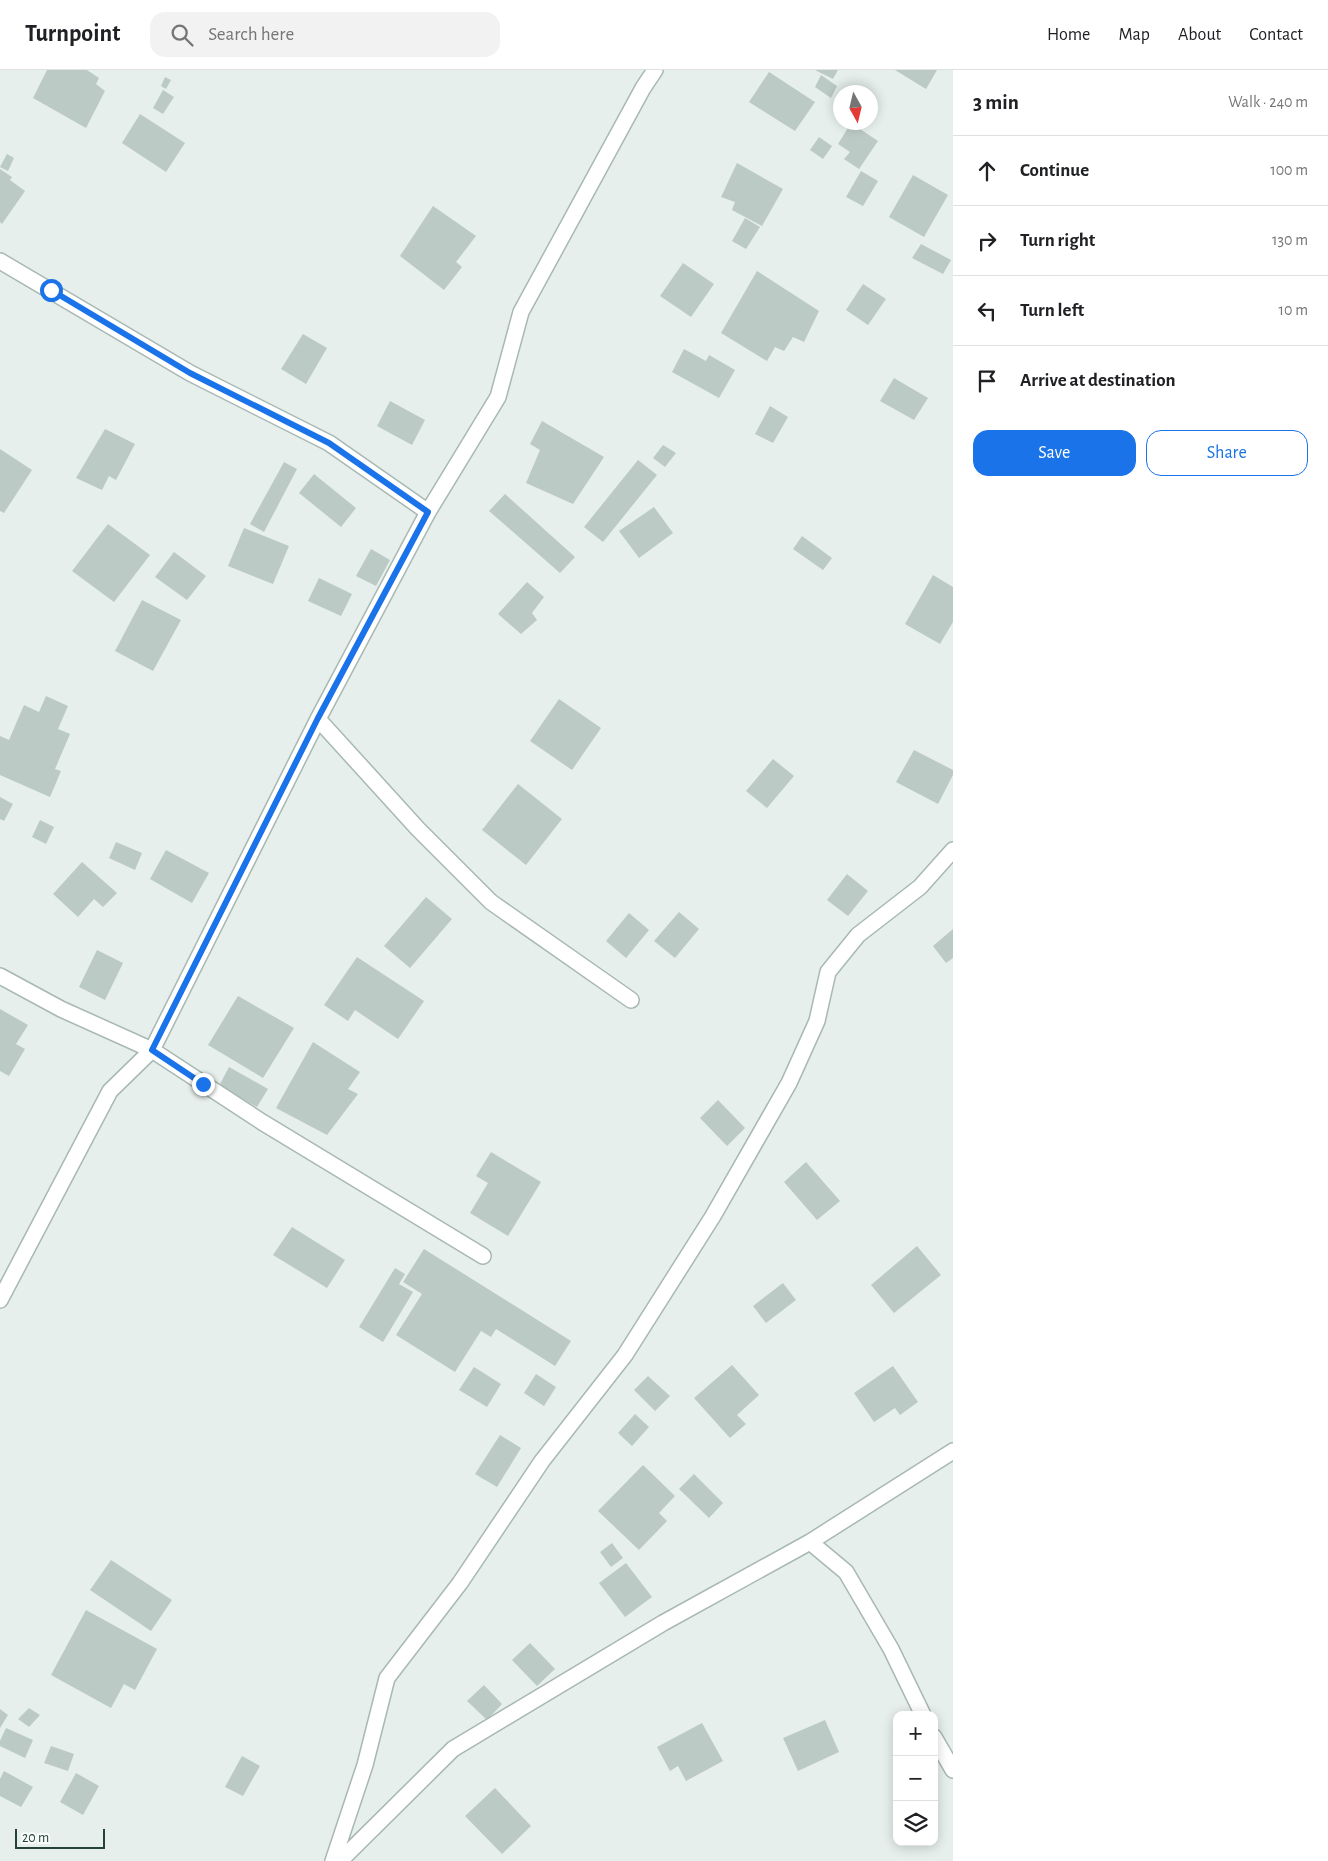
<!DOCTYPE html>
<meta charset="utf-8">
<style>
body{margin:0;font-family:"Alegreya Sans",sans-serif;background:#f2f2f2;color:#202124}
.controls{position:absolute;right:15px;bottom:15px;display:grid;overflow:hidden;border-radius:10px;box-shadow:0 2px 12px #0003}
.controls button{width:45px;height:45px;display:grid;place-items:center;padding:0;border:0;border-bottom:1px solid #e0e0e0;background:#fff;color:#202124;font:25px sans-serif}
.compass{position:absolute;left:833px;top:15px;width:45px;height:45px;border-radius:50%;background:#fff;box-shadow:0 2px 12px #0003;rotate:172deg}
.scale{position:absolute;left:15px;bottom:12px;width:90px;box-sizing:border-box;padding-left:5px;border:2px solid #24423a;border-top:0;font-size:14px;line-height:18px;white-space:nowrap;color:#24423a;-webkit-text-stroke:4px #f7fbf9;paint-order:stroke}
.stop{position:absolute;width:15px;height:15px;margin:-11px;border:4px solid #1a73e8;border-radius:50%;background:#fff}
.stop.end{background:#1a73e8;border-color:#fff;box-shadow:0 1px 5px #0008}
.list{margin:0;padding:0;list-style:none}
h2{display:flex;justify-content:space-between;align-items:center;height:65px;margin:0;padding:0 20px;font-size:21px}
h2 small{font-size:16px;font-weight:400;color:#757577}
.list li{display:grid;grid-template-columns:32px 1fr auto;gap:15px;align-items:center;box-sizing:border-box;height:70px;padding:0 20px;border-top:1px solid #e0e0e0}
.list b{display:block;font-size:19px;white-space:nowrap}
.list em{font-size:16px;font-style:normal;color:#757577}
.actions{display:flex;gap:10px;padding:15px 20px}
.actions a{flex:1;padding:11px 0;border:1px solid #1a73e8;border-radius:15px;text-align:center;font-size:18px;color:#1a73e8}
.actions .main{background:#1a73e8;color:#fff}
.icon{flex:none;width:28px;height:28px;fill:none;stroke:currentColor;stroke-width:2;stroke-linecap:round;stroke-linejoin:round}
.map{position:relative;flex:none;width:953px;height:1791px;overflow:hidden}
header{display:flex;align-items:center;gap:30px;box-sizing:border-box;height:70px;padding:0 25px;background:#fff;border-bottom:1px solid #e0e0e0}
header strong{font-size:24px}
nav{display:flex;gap:28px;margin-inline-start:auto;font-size:18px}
.search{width:350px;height:45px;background:#f2f2f2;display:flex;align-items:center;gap:12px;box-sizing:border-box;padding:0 18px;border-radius:15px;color:#757577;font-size:19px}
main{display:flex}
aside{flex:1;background:#fff}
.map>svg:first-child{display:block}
.building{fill:#bbcac4}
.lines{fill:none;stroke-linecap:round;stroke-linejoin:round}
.minor-casing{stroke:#a8b8b2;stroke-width:18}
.minor{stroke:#fff;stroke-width:15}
.route{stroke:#1a73e8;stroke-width:6}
</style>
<header>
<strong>Turnpoint</strong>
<div class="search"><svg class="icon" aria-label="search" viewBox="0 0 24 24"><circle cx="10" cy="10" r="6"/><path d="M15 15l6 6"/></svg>Search here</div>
<nav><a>Home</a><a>Map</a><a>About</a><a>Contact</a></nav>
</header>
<main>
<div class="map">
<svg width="953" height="1791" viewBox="0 0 953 1791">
<rect width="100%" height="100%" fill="#e6efeb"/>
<path class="building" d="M47,0h40l12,8 -3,6 9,7 -19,37 -53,-30z
M815,0h23l-5,9z
M895,0h42l-11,19z
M769,2l46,30 -20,29 -46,-29z
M821,5l16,11 -6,12 -16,-11z
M165,7l6,3 -5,9 -5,-3z
M163,20l11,7 -11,17 -10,-6z
M140,44l45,29 -19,29 -44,-29z
M851,53l27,18 -19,28 -15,-10 6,-7 -12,-8z
M819,67l13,9 -9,13 -13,-9z
M7,84l7,4 -6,13 -8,-4z
M737,93l46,26 -21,37 -30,-16 3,-8 -14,-5z
M0,99l12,8 -2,3 15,11 -23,33 -2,-2z
M861,101l17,10 -15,25 -17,-9z
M913,105l35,20 -24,42 -35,-20z
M433,136l43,30 -20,26 6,5 -18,23 -44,-34z
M745,148l15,9 -14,22 -14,-8z
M921,174l30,16 -8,14 -31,-16z
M683,193l31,21 -23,33 -31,-21z
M757,201l62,40 -15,31 -11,-5 -9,14 -9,-4 -8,14 -46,-28z
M863,214l23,15 -18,26 -22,-15z
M303,264l24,14 -21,36 -25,-15z
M684,279l22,12 3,-6 26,15 -16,28 -47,-26z
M894,308l34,20 -14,22 -34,-19z
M390,331l35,19 -13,25 -35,-19z
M770,336l18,11 -15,26 -18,-9z
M542,351l62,36 -31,47 -47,-21 14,-33 -10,-6z
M105,359l30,15 -19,36 -7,-4 -7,14 -26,-12z
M663,375l13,8 -11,14 -12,-9z
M0,379l32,21 -28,43 -4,-2z
M638,390l19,15 -54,67 -19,-15z
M284,392l13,7 -33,63 -14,-8z
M314,404l42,34 -15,19 -42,-34z
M505,424l70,63 -15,16 -71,-62z
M654,437l19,26 -34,25 -20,-27z
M108,454l42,31 -36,47 -42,-31z
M244,458l45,18 -16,38 -45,-18z
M802,466l30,22 -9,12 -30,-21z
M371,479l19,11 -14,26 -20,-10z
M174,482l32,24 -19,24 -32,-23z
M933,505l20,12v35l-13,22 -35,-20z
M319,508l33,16 -11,22 -33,-15z
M527,512l17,15 -12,16 5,7 -16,14 -23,-20z
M142,530l39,20 -28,51 -38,-20z
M46,626l22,10 -10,23 12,5 -15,35 6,2 -11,26 -50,-22v-39l9,4 15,-35 15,7z
M559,629l42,29 -29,42 -42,-29z
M914,680l39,20v5l-15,29 -42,-22z
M773,689l21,17 -27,32 -21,-17z
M518,714l44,35 -36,46 -44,-35z
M0,727l13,7 -9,17 -4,-2z
M40,750l14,7 -8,17 -14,-7z
M116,772l26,11 -7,17 -26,-12z
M166,780l43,23 -17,30 -42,-24z
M82,792l35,31 -14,14 -9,-8 -16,18 -25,-23z
M847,804l21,17 -20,25 -21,-16z
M426,827l26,22 -42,49 -26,-22z
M679,842l20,17 -24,29 -21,-17z
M629,843l20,17 -23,28 -20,-17z
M953,859v29l-7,5 -13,-17z
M97,880l26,13 -18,37 -26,-13z
M357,887l67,44 -26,38 -43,-29 -7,11 -24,-16z
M238,926l56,32 -31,50 -55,-33z
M0,939l28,16 -12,19 9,5 -16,27 -9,-5z
M313,972l47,30 -12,17 10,5 -31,41 -51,-27z
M229,997l39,22 -11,18 -38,-21z
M718,1030l27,28 -18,18 -27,-28z
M491,1082l50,30 -33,54 -38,-23 18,-30 -12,-7z
M806,1092l34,39 -23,19 -33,-38z
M292,1157l53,33 -18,28 -54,-33z
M917,1176l24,29 -47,38 -23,-28z
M424,1179l147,92 -16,25 -59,-37 -5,8 -10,-6 -26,41 -59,-37 26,-41 -19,-12z
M395,1198l10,6 -6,10 14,8 -30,50 -24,-15z
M783,1213l13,17 -30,23 -13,-17z
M732,1295l27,30 -22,20 9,9 -16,14 -36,-40z
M893,1296l25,36 -18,13 -5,-7 -21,14 -20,-29z
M474,1297l27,17 -14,23 -28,-17z
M536,1304l20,13 -12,19 -20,-13z
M648,1306l22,20 -15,15 -21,-21z
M635,1344l14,13 -17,19 -14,-13z
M500,1365l21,13 -24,39 -22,-13z
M643,1395l32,31 -16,17 8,8 -28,29 -41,-39z
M694,1404l29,29 -14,15 -30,-29z
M612,1473l11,15 -12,9 -11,-15z
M111,1490l61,40 -21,31 -61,-41z
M626,1493l26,34 -27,20 -26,-34z
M86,1540l71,39 -22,41 -11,-6 -13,24 -60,-33z
M530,1573l25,26 -18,17 -25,-26z
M484,1615l18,19 -15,16 -20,-19z
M29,1638l11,7 -11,12 -11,-8z
M0,1639l8,6 -8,13z
M825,1650l14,32 -41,19 -15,-33z
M702,1653l21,38 -37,20 -8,-15 -8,5 -13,-24z
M6,1658l27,12 -8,18 -25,-12v-5z
M51,1676l23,8 -6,17 -24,-8z
M242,1686l18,10 -17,30 -18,-9z
M4,1701l29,16 -12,20 -21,-11v-17z
M76,1703l23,13 -16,29 -23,-13z
M495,1718l36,38 -29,28 -37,-38z"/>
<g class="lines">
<g class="minor-casing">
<path id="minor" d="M0,191l190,112 139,70 99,69
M318,649l100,110 73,73 140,98
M0,906l61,33 91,41 110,72 221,134
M0,1230l110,-209 42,-41 166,-331 110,-207 70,-115 23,-85 122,-224 12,-18
M810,1472l36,30 45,77 32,66
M934,1667l19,33
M333,1791l32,-96 22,-87 73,-95 82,-122 83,-106 88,-139 76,-133 28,-62 11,-49 30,-37 62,-48 33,-37
M340,1791l113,-112 210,-126 147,-81 143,-91"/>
</g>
<use href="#minor" class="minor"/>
</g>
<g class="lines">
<path class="route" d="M51,220l139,83 139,70 99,69 -110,206 -166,332 51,34"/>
</g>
</svg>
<div class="controls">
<button>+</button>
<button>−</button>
<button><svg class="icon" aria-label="layers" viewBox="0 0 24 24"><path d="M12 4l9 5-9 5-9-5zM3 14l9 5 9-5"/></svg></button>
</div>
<svg class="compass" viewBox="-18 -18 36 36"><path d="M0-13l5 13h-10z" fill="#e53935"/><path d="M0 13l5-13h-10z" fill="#757577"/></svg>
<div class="scale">20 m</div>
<div class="stop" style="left:51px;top:220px"></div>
<div class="stop end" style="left:203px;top:1014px"></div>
</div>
<aside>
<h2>3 min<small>Walk · 240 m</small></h2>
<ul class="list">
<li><svg class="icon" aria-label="ahead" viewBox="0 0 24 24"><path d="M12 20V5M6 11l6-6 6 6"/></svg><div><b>Continue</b></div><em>100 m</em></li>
<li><svg class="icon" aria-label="right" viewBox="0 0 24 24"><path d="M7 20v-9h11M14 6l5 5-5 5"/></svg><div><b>Turn right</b></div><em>130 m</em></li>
<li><svg class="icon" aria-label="left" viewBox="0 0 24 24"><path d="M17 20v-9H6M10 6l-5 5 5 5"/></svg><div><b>Turn left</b></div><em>10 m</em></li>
<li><svg class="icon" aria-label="arrive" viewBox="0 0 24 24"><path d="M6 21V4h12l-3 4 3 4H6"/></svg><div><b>Arrive at destination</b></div></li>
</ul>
<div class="actions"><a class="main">Save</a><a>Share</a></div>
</aside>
</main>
